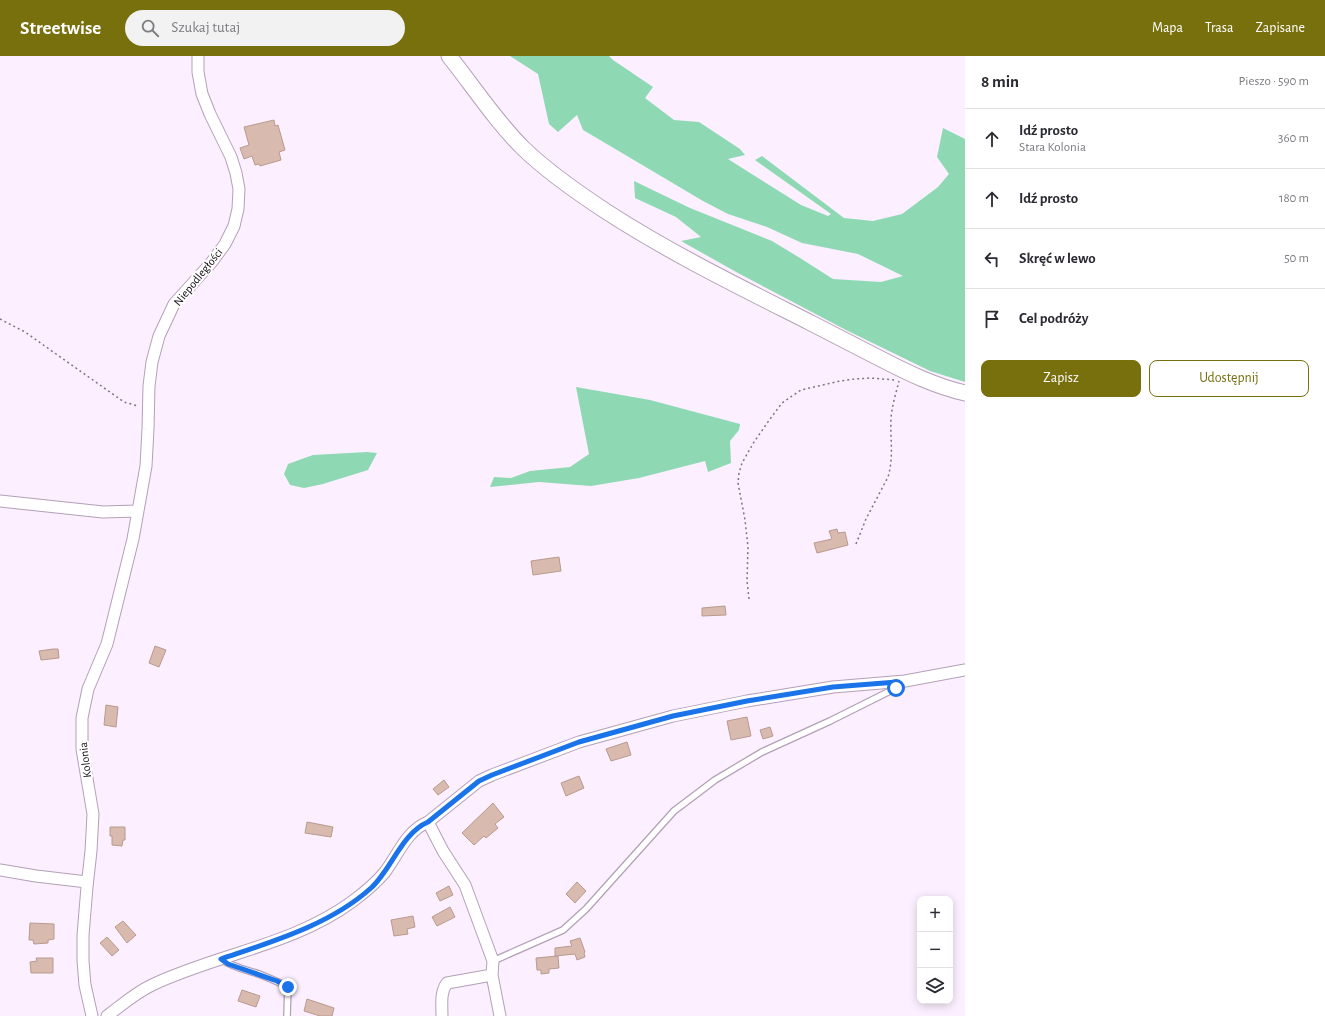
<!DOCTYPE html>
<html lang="pl">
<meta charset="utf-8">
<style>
body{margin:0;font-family:"Alegreya Sans",sans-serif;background:#f2f2f3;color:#2b2b33}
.controls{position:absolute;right:12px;bottom:12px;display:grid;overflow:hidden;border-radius:8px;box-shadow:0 2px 10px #0003}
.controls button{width:36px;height:36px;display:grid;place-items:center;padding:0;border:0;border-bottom:1px solid #e1e1e2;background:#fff;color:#2b2b33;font:20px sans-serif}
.stop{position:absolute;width:12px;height:12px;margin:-9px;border:3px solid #1a73e8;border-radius:50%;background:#fff}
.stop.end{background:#1a73e8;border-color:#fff;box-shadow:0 1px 4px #0008}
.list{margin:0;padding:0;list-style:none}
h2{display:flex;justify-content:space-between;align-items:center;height:52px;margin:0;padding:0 16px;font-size:17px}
h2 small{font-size:13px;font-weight:400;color:#7c7c81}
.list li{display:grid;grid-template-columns:26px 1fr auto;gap:12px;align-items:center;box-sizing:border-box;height:60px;padding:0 16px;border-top:1px solid #e1e1e2}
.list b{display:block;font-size:15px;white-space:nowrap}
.list p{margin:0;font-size:13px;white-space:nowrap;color:#7c7c81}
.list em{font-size:13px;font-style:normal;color:#7c7c81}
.actions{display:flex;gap:8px;padding:12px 16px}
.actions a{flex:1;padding:9px 0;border:1px solid #786f0d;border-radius:8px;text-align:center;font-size:14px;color:#786f0d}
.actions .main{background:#786f0d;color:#fff}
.icon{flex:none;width:22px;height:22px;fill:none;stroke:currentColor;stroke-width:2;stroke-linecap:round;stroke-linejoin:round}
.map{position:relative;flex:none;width:965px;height:960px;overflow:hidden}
header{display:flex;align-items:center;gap:24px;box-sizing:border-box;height:56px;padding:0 20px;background:#786f0d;color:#fff}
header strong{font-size:19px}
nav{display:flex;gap:22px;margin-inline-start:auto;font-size:14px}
.search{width:280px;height:36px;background:#f2f2f3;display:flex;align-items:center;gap:10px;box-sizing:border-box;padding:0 14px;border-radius:22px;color:#7c7c81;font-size:15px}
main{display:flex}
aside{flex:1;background:#fff}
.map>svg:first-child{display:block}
.green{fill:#8ed9b3}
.building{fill:#d9baae;stroke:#b89a8e}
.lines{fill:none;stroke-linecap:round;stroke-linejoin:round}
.lane-casing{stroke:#b3a0b8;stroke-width:8}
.street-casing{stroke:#b3a0b8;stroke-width:13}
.secondary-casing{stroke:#b3a0b8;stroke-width:17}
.path{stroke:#7e7480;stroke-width:1.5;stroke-dasharray:2 3;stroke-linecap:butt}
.lane{stroke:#fff;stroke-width:5.5}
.street{stroke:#fff;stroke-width:11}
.secondary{stroke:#fff;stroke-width:15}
.route{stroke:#1a73e8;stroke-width:5}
.labels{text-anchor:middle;stroke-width:4;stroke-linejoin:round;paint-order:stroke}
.street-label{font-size:12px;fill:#120b14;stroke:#fff}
</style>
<header>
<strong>Streetwise</strong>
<div class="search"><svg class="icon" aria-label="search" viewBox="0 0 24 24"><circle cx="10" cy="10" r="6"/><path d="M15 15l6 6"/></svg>Szukaj tutaj</div>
<nav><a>Mapa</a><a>Trasa</a><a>Zapisane</a></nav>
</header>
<main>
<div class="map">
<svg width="965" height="960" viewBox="0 0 965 960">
<rect width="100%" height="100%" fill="#fcefff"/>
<path class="green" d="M510,0h99l4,4 40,27 -8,11 29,22 25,2 41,27 5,6 -17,4 73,46 27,11 3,-2 -76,-54 7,-4 82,62 29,3 29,-7 36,-27 11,-13 -12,-17 6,-29 22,11v243l-35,-11 -84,-41 -108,-57 -57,-32 20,-4 -25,-20 -41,-19 -1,-17 56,27 82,33 28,17 33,21 48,3 22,-6 -45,-22 -56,-11 -35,-16 -39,-13 -25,-13 -108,-64 -12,-7 -6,-15 -19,17 -9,-8 -11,-50z
M576,331l74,13 90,24 -1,6 -9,11 1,22 -23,9 -3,-11 -66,17 -48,8 -52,-4 -49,5 4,-10 17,1 19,-7 40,-4 19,-13z
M367,396l10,1 -9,17 -45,14 -19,4 -14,-3 -6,-11 4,-10 25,-9z"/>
<path class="building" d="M274,64l1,6 3,-1 7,25 -6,2 2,8 -21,6 -1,-2 -4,1 -3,-9 -8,3 -4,-11 9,-3 -5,-18z
M837,473l1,4 7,-1 3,13 -31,8 -3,-10 18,-4 -3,-8z
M559,501l2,14 -28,4 -2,-14z
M725,550l1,9 -24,1v-8z
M155,590l11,4 -7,17 -10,-4z
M53,593h5l1,9 -18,2 -2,-9z
M106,649l12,2 -2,20 -12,-2z
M747,661l4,19 -20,4 -4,-19z
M770,671l3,9 -10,3 -3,-9z
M627,686l4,13 -20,6 -5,-12z
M579,720l5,12 -18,8 -5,-13z
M444,724l5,7 -11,8 -5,-6z
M493,747l11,14 -9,7 3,4 -12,10 -2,-2 -10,9 -12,-12z
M307,766l26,5 -2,10 -26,-4z
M110,771h15v13h-2l-1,6 -10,-1v-9h-2z
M577,826l9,9 -11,12 -9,-9z
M449,830l4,9 -13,6 -4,-8z
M450,851l5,10 -18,9 -5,-9z
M413,860l2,11 -8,2 1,5 -14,2 -3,-16z
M123,865l13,14 -9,8 -12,-16z
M30,867l24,1v15l-6,1v3l-14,1 -1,-4h-4z
M107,881l12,13 -7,6 -12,-13z
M580,882l5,14 -1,1 1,4 -8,3 -2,-6 -20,2v-8l17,-2 -2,-5z
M558,900l1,12 -10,1v4l-8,1v-4h-4l-1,-12z
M36,902h17v15h-22l-1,-11 7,-1z
M242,934l18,6 -4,11 -18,-6z
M307,943l27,9 -2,8h-12l-16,-5z"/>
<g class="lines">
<g class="lane-casing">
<path id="lane" d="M221,903c11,8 25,11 38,15 10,4 20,8 29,13l-1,29
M493,905l70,-31 23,-21 88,-98 41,-31 47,-28 68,-31 66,-33 1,-6"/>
</g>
<g class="street-casing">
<path id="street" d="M0,445l103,11 34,-1
M428,766l15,29 22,34 28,76 -1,14 8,41
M0,814l36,6 51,6
M92,960l-7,-31 -2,-24v-26l4,-48 4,-36 2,-37 -11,-65v-31l6,-29 19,-45 26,-105 13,-73 2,-37 1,-43 3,-24 7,-26 15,-32 37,-41 14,-19 9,-18 4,-17 1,-20 -3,-16 -5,-16 -21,-43 -8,-20 -4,-22v-16
M107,960c15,-11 28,-23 45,-31 65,-31 142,-40 201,-84 12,-9 22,-17 32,-29 13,-17 21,-41 43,-50l51,-41 13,-6 87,-33 94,-26 74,-15 86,-14 72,-6 60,-11
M442,960c0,-11 -2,-24 5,-33l45,-8"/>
</g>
<g class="secondary-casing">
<path id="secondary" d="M449,0c24,30 48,67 75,93 25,24 54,44 83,63 65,42 135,76 204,111 23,12 47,24 70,36 27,14 54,27 84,34"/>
</g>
<path class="path" d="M0,263l25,13 99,70 14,4
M856,488l10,-25 22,-42c6,-20 2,-39 3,-59 1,-12 5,-25 8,-37
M749,543l-2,-18 1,-34 -3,-27 -7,-37 1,-10 3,-10 12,-21 16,-23 12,-16 10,-7 9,-6 39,-9 15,-2 15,-1 25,2"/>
<use href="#lane" class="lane"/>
<use href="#street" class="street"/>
<use href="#secondary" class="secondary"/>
</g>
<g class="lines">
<path class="route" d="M288,931l-11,-6 -49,-17 -7,-5c50,-17 109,-34 150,-71 20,-18 31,-55 57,-66l51,-41 13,-6 87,-33 94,-26 74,-15 86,-14 64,-5 -1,6"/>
</g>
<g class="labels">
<g class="street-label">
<text transform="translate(198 221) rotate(-51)" y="4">Niepodległości</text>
<text transform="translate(85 704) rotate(-97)" y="4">Kolonia</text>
</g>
</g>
</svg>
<div class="controls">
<button>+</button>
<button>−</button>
<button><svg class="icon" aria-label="layers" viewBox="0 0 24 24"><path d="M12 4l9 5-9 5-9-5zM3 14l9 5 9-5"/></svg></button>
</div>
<div class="stop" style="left:896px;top:632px"></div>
<div class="stop end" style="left:288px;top:931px"></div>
</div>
<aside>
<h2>8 min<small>Pieszo · 590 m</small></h2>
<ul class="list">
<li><svg class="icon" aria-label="ahead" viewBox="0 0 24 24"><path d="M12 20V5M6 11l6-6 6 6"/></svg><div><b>Idź prosto</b><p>Stara Kolonia</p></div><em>360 m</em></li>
<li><svg class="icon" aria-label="ahead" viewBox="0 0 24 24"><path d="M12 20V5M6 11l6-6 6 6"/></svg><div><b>Idź prosto</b></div><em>180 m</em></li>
<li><svg class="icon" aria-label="left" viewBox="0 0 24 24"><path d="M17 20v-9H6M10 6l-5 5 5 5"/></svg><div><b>Skręć w lewo</b></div><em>50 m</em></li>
<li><svg class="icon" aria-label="arrive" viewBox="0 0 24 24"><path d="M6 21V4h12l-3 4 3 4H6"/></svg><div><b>Cel podróży</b></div></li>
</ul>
<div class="actions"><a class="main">Zapisz</a><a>Udostępnij</a></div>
</aside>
</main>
